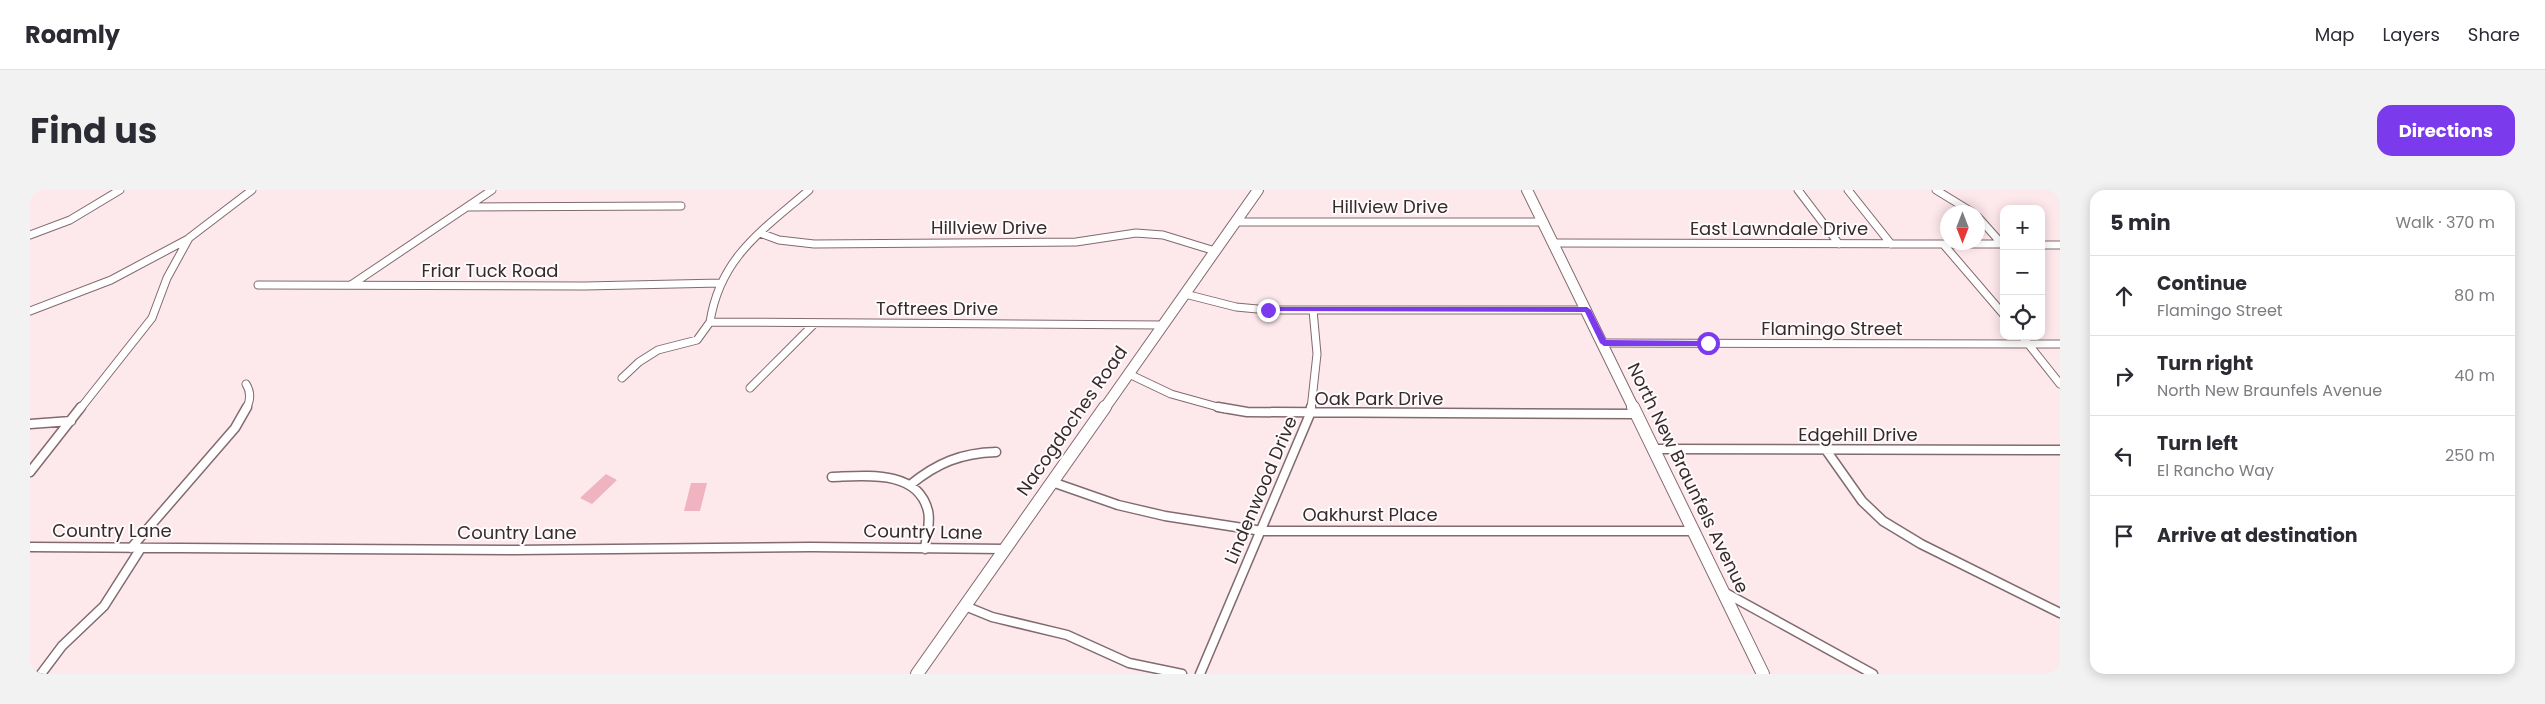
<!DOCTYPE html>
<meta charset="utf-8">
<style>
body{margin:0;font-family:Poppins,sans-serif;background:#f2f2f3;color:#2b2b33}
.controls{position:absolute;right:15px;top:15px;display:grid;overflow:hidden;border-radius:10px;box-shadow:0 2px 12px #0003}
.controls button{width:45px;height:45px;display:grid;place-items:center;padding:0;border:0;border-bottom:1px solid #e1e1e2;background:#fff;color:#2b2b33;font:25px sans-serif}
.compass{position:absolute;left:1910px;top:15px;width:45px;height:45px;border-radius:50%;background:#fff;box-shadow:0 2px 12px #0003;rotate:180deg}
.stop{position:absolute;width:15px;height:15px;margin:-11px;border:4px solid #7c3aed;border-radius:50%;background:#fff}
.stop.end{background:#7c3aed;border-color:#fff;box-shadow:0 1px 5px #0008}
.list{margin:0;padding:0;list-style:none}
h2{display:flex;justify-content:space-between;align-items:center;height:65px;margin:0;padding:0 20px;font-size:21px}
h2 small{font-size:16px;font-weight:400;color:#7c7c81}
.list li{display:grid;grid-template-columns:32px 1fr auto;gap:15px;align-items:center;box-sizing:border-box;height:80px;padding:0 20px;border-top:1px solid #e1e1e2}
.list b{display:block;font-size:19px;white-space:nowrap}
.list p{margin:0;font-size:16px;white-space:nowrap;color:#7c7c81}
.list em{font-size:16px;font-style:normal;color:#7c7c81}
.icon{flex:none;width:28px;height:28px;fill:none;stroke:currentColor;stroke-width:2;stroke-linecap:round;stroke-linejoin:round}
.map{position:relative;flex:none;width:2030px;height:484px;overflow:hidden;border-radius:15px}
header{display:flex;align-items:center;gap:30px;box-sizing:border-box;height:70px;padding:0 25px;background:#fff;border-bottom:1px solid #e1e1e2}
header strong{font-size:24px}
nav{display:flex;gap:28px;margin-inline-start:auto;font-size:18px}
.intro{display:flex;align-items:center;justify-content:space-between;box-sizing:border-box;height:120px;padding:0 30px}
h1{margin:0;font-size:35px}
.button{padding:12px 22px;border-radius:15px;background:#7c3aed;color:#fff;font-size:18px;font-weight:700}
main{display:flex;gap:30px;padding:0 30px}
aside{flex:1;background:#fff;border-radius:15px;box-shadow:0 2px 12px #0003}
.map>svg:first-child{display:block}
.green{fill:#f0b4c0}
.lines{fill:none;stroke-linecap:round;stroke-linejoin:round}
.street-far1-casing{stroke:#816b6f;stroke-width:9}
.street-casing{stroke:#816b6f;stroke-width:11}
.secondary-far1-casing{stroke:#816b6f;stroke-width:12}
.secondary-casing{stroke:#816b6f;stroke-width:14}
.street-far1{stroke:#fff;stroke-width:7}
.street{stroke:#fff;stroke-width:8}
.secondary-far1{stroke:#fff;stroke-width:10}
.secondary{stroke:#fff;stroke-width:12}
.route{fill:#7c3aed}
.labels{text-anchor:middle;stroke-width:4;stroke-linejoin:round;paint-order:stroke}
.street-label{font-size:18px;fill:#352b2d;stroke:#fffafb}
</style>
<header>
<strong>Roamly</strong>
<nav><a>Map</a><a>Layers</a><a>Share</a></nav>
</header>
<div class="intro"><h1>Find us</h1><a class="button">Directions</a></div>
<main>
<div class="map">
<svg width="2030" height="484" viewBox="0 0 2030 484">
<rect width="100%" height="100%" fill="#fde8ec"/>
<path class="green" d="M576,284l11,6 -25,24 -12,-6z
M661,293h16l-7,28h-16z"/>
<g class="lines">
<g class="street-far1-casing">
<path id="street-far1" d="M1768,0l41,54
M1818,0l43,54
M1906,0l36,22
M437,17l214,-1
M1948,27l24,27
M1206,32h308
M730,43l19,7 35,4 262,-2 60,-9 27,2 52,16
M0,45l40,-15 50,-30
M1524,53l450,1
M1914,55l60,70
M2011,55h19
M228,95l327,1 136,-3
M321,95l141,-95
M1155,104l51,13 32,3h319
M0,121l81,-31 77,-41
M680,132l453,3
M680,132c10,-65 53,-92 99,-132
M1992,146l38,48
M1574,153l456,1
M1099,184l42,20 54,15
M592,188l17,-16 19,-12 39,-10 13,-18
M720,198l65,-65
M50,219l72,-91 15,-40 22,-40 63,-48
M216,219c5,-9 5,-17 0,-25
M1281,219l6,-55 -4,-44"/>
</g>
<g class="street-casing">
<path id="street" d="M1188,217l29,5 390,2
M0,234l41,-3
M1625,259l405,1
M1796,260l36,51 21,20 38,23 139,69
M0,282l51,-65
M802,287c33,-1 86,-8 96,34 3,12 -2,26 -3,38
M1022,292l66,23 47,11 97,15h433
M880,295c27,-22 51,-32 86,-33
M0,357l485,3 296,-3 194,2
M101,358l104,-120 12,-21
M1694,402l149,82
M935,416l27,11 75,18 62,28 53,11
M11,484l21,-28 42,-40 37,-58
M1170,484l110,-260 1,-7"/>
</g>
<g class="secondary-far1-casing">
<path id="secondary-far1" d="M1497,0l107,219
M1074,219l154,-219"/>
</g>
<g class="secondary-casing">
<path id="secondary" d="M1603,217l130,267
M887,484l188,-267"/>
</g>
<use href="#street-far1" class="street-far1"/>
<use href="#street" class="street"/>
<use href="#secondary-far1" class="secondary-far1"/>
<use href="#secondary" class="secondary"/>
</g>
<path class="route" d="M1238,117h319l4,3 15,30 102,1 4,2 -4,3h-104l-4,-3 -15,-31 -319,-1 -1,-1z"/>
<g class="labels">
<g class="street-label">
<text x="1360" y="23">Hillview Drive</text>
<text x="959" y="44">Hillview Drive</text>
<text x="1749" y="45">East Lawndale Drive</text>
<text x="460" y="87">Friar Tuck Road</text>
<text x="907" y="125">Toftrees Drive</text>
<text x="1802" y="145">Flamingo Street</text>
<text x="1349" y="215">Oak Park Drive</text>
<text transform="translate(1042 231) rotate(-55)" y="6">Nacogdoches Road</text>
<text x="1828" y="251">Edgehill Drive</text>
<text transform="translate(1658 288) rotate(64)" y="6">North New Braunfels Avenue</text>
<text transform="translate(1231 300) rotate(-67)" y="6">Lindenwood Drive</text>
<text x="1340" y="331">Oakhurst Place</text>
<text x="82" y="347">Country Lane</text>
<text transform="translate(893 342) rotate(1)" y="6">Country Lane</text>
<text x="487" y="349">Country Lane</text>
</g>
</g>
</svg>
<div class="controls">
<button>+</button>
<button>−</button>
<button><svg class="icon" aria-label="locate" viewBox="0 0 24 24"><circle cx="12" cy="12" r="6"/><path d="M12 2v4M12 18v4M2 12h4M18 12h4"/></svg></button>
</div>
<svg class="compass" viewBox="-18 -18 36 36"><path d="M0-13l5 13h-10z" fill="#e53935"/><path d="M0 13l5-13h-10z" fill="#7c7c81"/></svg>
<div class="stop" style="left:1678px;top:153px"></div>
<div class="stop end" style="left:1238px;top:120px"></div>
</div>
<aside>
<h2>5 min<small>Walk · 370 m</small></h2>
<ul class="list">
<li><svg class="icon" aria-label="ahead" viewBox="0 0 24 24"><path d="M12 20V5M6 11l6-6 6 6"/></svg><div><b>Continue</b><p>Flamingo Street</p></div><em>80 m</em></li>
<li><svg class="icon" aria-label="right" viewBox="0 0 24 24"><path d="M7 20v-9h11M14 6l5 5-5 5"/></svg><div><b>Turn right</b><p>North New Braunfels Avenue</p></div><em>40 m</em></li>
<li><svg class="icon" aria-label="left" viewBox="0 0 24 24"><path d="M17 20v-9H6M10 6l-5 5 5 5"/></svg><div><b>Turn left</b><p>El Rancho Way</p></div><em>250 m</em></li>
<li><svg class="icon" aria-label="arrive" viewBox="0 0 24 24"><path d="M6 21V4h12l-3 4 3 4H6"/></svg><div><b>Arrive at destination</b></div></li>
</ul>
</aside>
</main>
